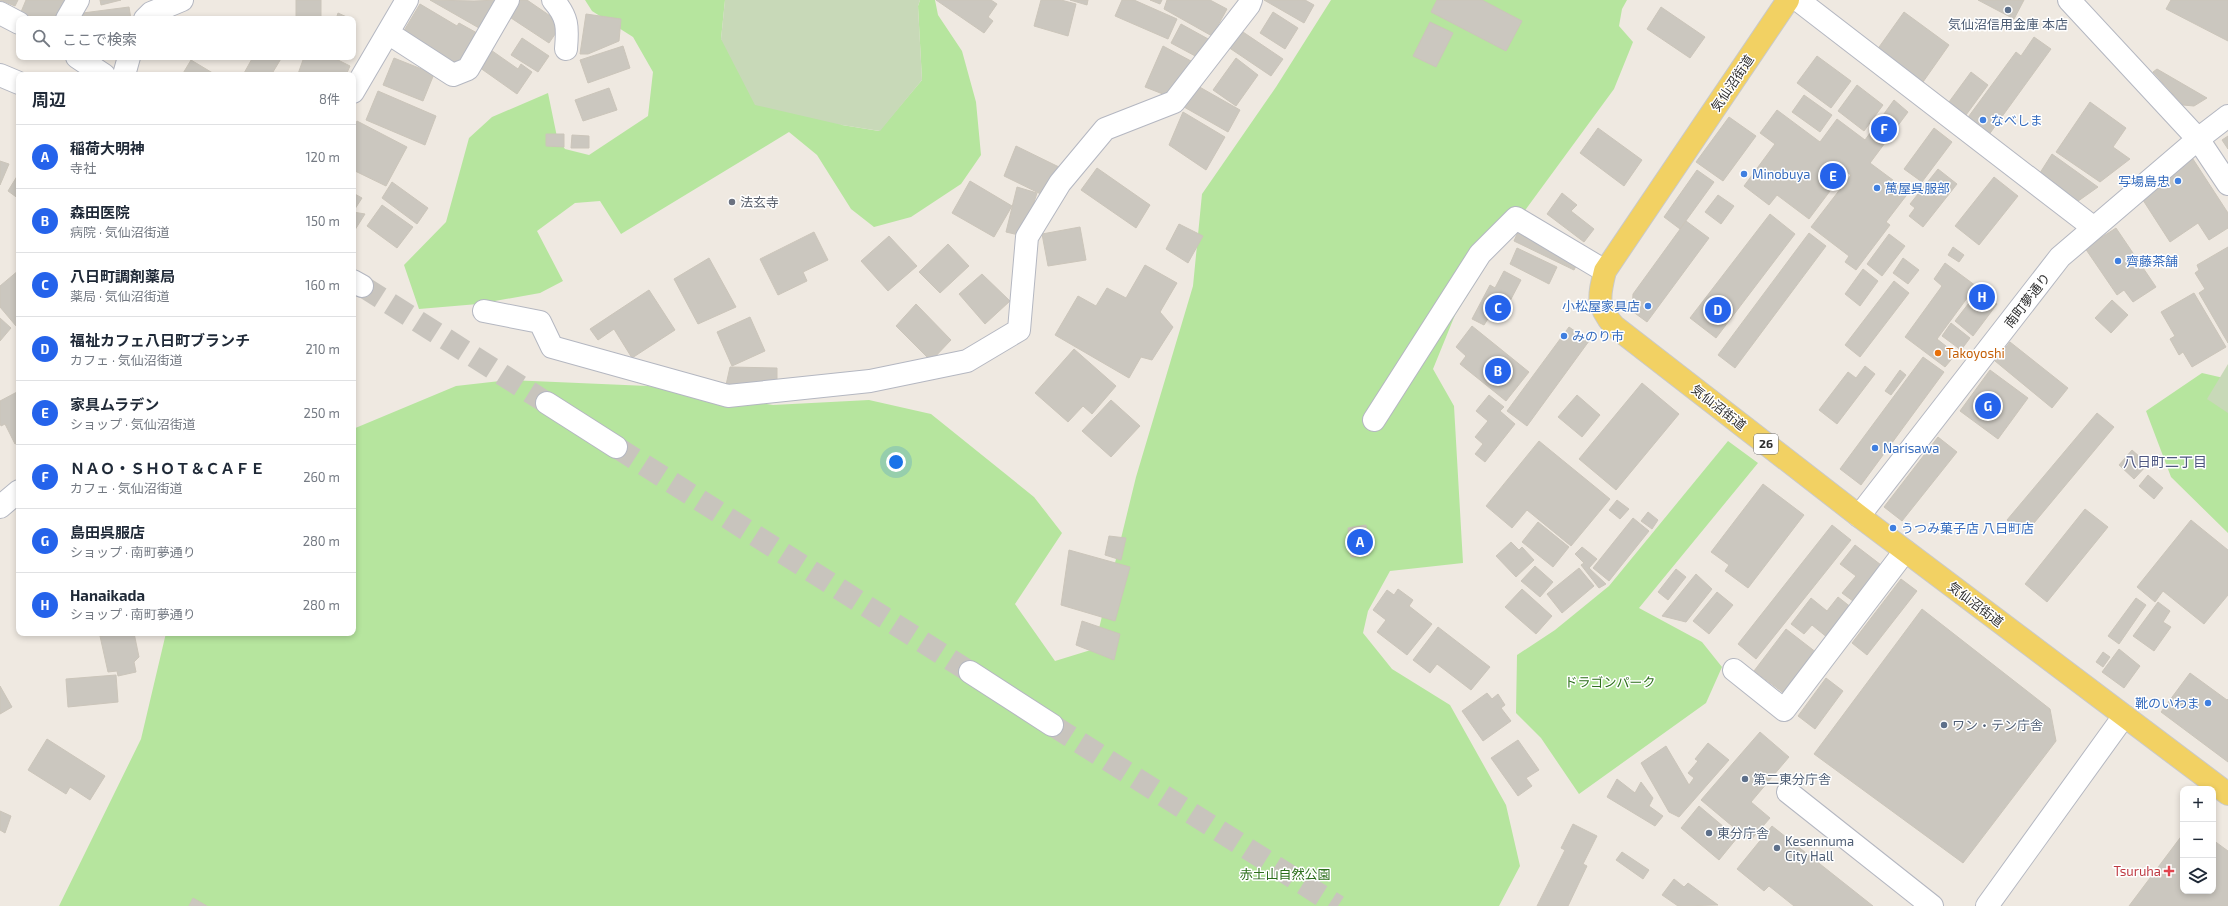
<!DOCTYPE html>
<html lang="ja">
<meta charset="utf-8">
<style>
body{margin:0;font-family:"Exo 2","Noto Sans JP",sans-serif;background:#f6f6f7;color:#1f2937}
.controls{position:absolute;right:12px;bottom:12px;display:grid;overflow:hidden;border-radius:8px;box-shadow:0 2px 6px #0003}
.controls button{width:36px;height:36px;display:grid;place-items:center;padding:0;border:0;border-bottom:1px solid #e0e1e3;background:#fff;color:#1f2937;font:20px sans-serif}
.you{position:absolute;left:896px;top:462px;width:14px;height:14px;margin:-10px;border:3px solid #fff;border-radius:50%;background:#1a73e8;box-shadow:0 0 0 6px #1a73e833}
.badge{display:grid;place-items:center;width:26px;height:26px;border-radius:50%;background:#2563eb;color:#fff;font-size:13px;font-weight:700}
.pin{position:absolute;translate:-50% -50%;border:2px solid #fff;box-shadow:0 1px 4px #0006}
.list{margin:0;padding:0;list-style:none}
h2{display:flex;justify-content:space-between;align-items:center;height:52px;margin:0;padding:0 16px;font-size:17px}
h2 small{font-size:13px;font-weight:400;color:#747a83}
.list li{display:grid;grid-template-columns:26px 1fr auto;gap:12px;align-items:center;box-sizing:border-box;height:64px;padding:0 16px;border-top:1px solid #e0e1e3}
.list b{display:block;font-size:15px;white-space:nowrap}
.list p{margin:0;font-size:13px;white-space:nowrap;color:#747a83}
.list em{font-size:13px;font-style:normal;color:#747a83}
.icon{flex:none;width:22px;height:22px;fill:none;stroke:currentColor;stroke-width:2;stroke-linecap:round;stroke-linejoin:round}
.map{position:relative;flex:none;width:2228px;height:906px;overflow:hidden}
.search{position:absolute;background:#fff;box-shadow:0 2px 6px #0003;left:16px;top:16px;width:340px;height:44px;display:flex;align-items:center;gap:10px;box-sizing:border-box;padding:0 14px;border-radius:8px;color:#747a83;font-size:15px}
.panel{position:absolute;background:#fff;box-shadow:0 2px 6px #0003;left:16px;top:72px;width:340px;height:564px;border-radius:8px}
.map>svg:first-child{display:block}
.green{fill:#b6e59e}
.cemetery{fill:#c8d9b8}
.building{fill:#cbc7bf;stroke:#cbc5ba}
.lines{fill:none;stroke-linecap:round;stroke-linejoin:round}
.minor-tunnel{stroke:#c8c4bd;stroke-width:22;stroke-dasharray:22 11;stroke-linecap:butt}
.minor-casing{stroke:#b4b7c1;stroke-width:24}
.major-casing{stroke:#c9c9c9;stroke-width:24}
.minor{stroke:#fff;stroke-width:22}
.major{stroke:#f2d163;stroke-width:22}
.service-dot{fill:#5c6f8a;stroke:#fff;stroke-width:1.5}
.shop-dot{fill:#3f7fe0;stroke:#fff;stroke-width:1.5}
.worship-dot{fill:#6b7280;stroke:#fff;stroke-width:1.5}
.food-dot{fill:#e8710a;stroke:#fff;stroke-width:1.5}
.health-dot{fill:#e0444e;stroke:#fff;stroke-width:1.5}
.labels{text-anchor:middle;stroke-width:3;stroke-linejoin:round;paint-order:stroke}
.shield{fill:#fff;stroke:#6d6d6d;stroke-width:1}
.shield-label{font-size:12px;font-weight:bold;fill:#2e2e2e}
.service-label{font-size:13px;fill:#4e5e75;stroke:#fff;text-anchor:start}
.street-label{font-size:13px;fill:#2e2e2e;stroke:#fff}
.shop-label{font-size:13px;fill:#366cbe;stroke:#fff;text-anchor:start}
.worship-label{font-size:13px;fill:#5b616d;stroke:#fff;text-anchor:start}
.food-label{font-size:13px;fill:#c56008;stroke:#fff;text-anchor:start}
.park-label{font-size:13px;fill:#2c6e1b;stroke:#fff}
.health-label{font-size:13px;fill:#be3a42;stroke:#fff;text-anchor:end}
.neighbourhood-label{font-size:14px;fill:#4d5680;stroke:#fff}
</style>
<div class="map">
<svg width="2228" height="906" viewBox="0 0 2228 906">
<rect width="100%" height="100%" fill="#efe9e1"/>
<path class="green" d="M585,0h140l-4,39 121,86 37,6 43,-51 -4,-74 2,-6h15l3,15 24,36 14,51 5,53 -20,29 -50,33 -37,10 -23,-18 -34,-54 -28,-23 -168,102 -21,-33 -25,2 -38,28 26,50 -23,12 -62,11 -59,5 -15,-44 42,-43 23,-84 23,-21 56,-24 9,44 8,12 24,6 59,-39 5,-44 -20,-35 -41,-26z
M1331,0h296l-5,9 -3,17 14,16 -19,47 -118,161 -41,65 -22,54 21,37 9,157 -73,8 -22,40 -5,22 29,36 58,36 56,100 14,61 -21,40h-1440l82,-167 25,-106h187v-204l103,-43 53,-6 139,6 125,19 96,-5 62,14 103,83 28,36 -47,71 40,57 39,-12 42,-172 57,-191 9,-92 74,-107z
M2202,373l26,6v154l-57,-56 -25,-66z
M1728,441l30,22 -119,145 63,34 20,25 -16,36 -127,91 -38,-56 -25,-25 1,-58 38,-25 54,-44z"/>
<path class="cemetery" d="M725,0h195l-2,6 4,74 -42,51 -38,-6 -87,-20 -34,-66z
M2228,364v49l-21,-14z"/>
<path class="building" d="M0,0h18l-3,6z
M26,0h41l-9,19h-21l-16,-7z
M100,0h21l-20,5z
M296,0h25v18l-25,1z
M430,0l44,1 25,-1 -7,13 -4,-2 -9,17z
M518,0h9l35,24 -13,19 -41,-27z
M936,0h55l6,4 -9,13 5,4 -9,12z
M1041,0h20l15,4 -8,32 -34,-10z
M1070,0h18l-1,5z
M1122,0h12l43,19 -9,20 -53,-23z
M1150,0h12l-2,4z
M1167,0h43l17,9 -15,27 -48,-27z
M1264,0h41l9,5 -10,18z
M1437,0h45l40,21 -16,30 -75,-39z
M1978,0h46l-10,19z
M2171,0h57v41l-62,-32z
M420,4l37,22 2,-3 18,10 -20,33 -55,-32z
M129,7l2,12h-56v-5z
M1661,7l44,30 -15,21 -43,-29z
M1273,12l25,16 -13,21 -25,-16z
M1904,12l45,33 -26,37 -46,-32z
M338,13l13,6h-15z
M586,14l35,5 -2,22 -31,13h-8z
M1430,22l23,11 -17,34 -23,-11z
M1181,24l29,16 -11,18 -28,-15z
M1240,30l43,29 -12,17 -43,-29z
M2034,37l17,12 -63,87 -22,-16 50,-68 5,4z
M522,38l27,18 -11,16 -27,-17z
M623,46l7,22 -42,15 -8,-23z
M1163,46l28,15 -18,37 -28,-11z
M488,48l30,21 3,-5 11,8 -15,22 -41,-29z
M1817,56l34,25 -20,27 -34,-25z
M253,57h29l-9,15 5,3h-35z
M304,57h28l18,9 -4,9h-45l-3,-1z
M394,58l40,16 -11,27 -40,-16z
M1236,58l22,17 -22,31 -23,-16z
M191,60l25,15h-34z
M2157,69l50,29 -13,8 -11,-1 -30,-33z
M1971,72l17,13 -22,30 -17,-13z
M1196,85l44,25 -12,22 -44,-25z
M1857,85l26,20 -19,26 -26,-20z
M609,88l8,22 -34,11 -8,-21z
M378,91l58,25 -11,29 -59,-25z
M1804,95l28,20 -12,17 -28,-20z
M1894,100l14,12 -38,51 39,29 -23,30 4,3 -34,45 -11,-8 4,-6 -38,-29 40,-52 -6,-4 -36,48 -32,-24 -8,10 -25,-19 31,-42 -15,-11 17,-23 43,32 17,-23 28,21z
M2090,102l36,26 -13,19 17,12 -30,23 -44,-30z
M1183,112l42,25 -19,33 -37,-25z
M1729,117l27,19 -33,45 -27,-19z
M357,121l50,26 -21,39 -33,-16v-41z
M1598,128l44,32 -18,26 -44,-33z
M1934,128l18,14 -30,40 -18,-13z
M546,134h18v13l-18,-1z
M572,135l17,1v12h-18z
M2228,136v13l-6,-9z
M1016,146l45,22 -14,29 -43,-21z
M2052,154l46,33 -24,17 -36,-28z
M2191,156l37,57v15l-19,12 -11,-17 -28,19 -29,-45z
M0,161l9,3 -9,21z
M1097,168l53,37 -14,23 -55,-38z
M1938,169l19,15 -34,43 -14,-11 6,-8 -5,-4z
M1697,170l17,12 -34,47 -16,-12z
M19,173v26l-11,-8z
M1994,177l24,19 -39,49 -24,-19z
M970,181l42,25 -18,31 -42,-24z
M392,182l36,26 -11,16 -35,-26z
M1017,187l20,6 -14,43 -17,-4z
M353,193l9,5 -9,14 12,2 -12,19z
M1562,193l15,12 -6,6 23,18 -10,13 -37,-28z
M1718,195l16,11 -13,18 -16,-12z
M382,205l31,22 -16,21 -30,-22z
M1770,214l25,20 -79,104 -26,-20z
M1686,221l23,17 -62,84 -15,-11 1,-17z
M1179,224l24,12 -15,27 -22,-14z
M1080,227l6,33 -38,6 -6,-32z
M1520,227l59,33 -5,10 -60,-29z
M2116,228l40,59 -23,15 -9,-12 -7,5 -32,-47z
M814,232l14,28 -25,12 4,9 -29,14 -18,-36z
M1809,233l17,13 -91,122 -17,-13z
M1889,234l16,12 -23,30 -15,-12z
M889,236l28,30 -29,25 -27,-30z
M948,244l21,22 -29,27 -21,-21z
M1953,247l11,8 -5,7 -11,-7z
M2228,247v96l-29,-50 6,-4 -10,-16 4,-3 -2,-5z
M1517,248l40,19 -8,17 -39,-20z
M709,258l27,49 -38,17 -24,-45z
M1903,258l16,12 -11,14 -15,-11z
M1945,263l31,23 -39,53 19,15 -11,13 -40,-30 37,-51 -8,-7z
M1145,265l32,18 -17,29 13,15 -21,33 -11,-3 -12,21 -74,-43 23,-39 18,10 11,-18 19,10z
M1863,269l15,12 -18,25 -15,-12z
M19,270v53l-3,3 -16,-19v-21z
M1504,271l17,9 -22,42 -10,-5 -5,8 -12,-6 18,-34 5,3z
M982,274l28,27 -25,23 -26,-30z
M1894,281l15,12 -49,64 -15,-12z
M649,290l26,40 -43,28 -18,-29 -16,11 -8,-11z
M1979,290l18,14 -24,32 -18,-15z
M2194,293l32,54 -34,20 -9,-15 -4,3 -9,-16 5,-3 -14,-24z
M2112,300l16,15 -17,18 -16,-15z
M916,304l35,36 -20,21 -35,-35z
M750,317l15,34 -33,15 -15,-34z
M0,318l11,10 -11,13z
M1951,323l19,15 -9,12 -19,-14z
M1472,326l57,46 -23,29 -46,-37 6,-8 -10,-9z
M1569,327l20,14 -62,85 -20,-15z
M2010,342l58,46 -16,20 -57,-47z
M1074,349l42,37 -24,28 -9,-8 -15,16 -33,-29z
M1923,357l21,15 -83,113 -21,-16z
M1865,366l10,8 -38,50 -18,-14 29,-38 8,6z
M730,367l47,1v18l-51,-1z
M1900,370l6,5 -15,20 -6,-4z
M1990,370l38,28 -30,41 -38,-28z
M1642,383l37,31 -63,76 -37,-31z
M17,392l2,5v45l-4,2 -10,-20 -4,2 -1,-3v-22z
M1489,395l15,12 -4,4 15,13 -30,38 -10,-8 8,-10 -8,-7 13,-16 -12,-10z
M1577,395l23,20 -18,22 -24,-20z
M1111,400l29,26 -29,31 -29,-26z
M2097,413l17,14 -90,108 -17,-15z
M1938,437l19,15 -55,69 -18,-14z
M1539,441l71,58 -39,47 -44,-36 -15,18 -26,-22z
M2132,450l16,14 -14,15 -15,-14z
M2148,475l15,13 -9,11 -15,-13z
M1763,484l41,31 -56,73 -23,-17 4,-6 -18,-13z
M1617,500l12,9 -9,10 -11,-9z
M2085,509l23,18 -61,75 -22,-18z
M1648,512l10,8 -6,9 -11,-8z
M1633,518l16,13 -40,50 -16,-13z
M2191,520l37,30v45l-24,29 -41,-33 -8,11 -18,-15z
M1538,522l31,25 -16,20 -31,-25z
M1366,525l3,30 -18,2 -3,-29z
M1832,525l19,15 -95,119 -18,-15z
M1109,536l17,2 -5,22 -16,-5z
M1511,542l8,8 3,-3 12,13 -18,17 -20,-21z
M1855,545l30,23 -28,36 -15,-11 14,-17 -16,-12z
M1582,547l15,12 -8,9 17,16 -7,4 -18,-23 3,-2 -9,-9z
M1069,550l61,17 -15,54 -54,-16z
M1535,566l18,16 -13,15 -19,-16z
M1579,568l15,18 -32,27 -15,-19z
M1676,569l10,8 -18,23 -10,-8z
M1696,574l16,15 -26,33 -24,-6z
M1901,579l16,12 -50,64 -15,-12z
M1398,589l15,11 -4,6 23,18 -25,31 -30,-23 9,-12 -13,-10 14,-20 7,5z
M1522,589l30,27 -16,18 -31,-27z
M1717,592l16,13 -24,29 -16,-13z
M1838,597l14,11 -24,30 -16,-13 -8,9 -13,-10 20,-26 16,13z
M2136,598l10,7 -27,39 -11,-8z
M2158,602l12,9 -7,11 8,5 -17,24 -21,-15z
M1922,609l128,100 6,32 -93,122 -149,-109z
M1082,621l38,13 -6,26 -38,-15z
M1438,627l52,40 -19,23 -34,-26 -7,9 -17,-13z
M1786,629l31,24 -32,41 -31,-23z
M116,633h18l5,24 -5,5 2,10 -18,4 -1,-5 -9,1 -8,-36z
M2119,649l21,17 -16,22 -22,-16z
M2103,652l7,5 -7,10 -7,-5z
M2190,673l37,27 1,-1v63l-67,-50z
M116,675l2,27 -50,5 -2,-28z
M1826,678l17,13 -28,38 -17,-13z
M0,686l12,21 -12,7z
M1487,693l5,6 6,-5 7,11 -4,3 10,13 -28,20 -21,-30z
M1760,732l29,25 -38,45 19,16 -20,23 -49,-41z
M47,739l58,37 -15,24 -20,-13 -4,7 -38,-24z
M1518,740l21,30 -13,8 6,8 -14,10 -27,-38z
M1708,743l21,17 -50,57 -10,-5 -28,-49 25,-17 23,39 5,-7 -6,-5 10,-12 -3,-2z
M1617,779l18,14 6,-11 12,16 -4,8 14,10 -8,10 -48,-29z
M1699,806l38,32 -18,22 -38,-32z
M0,811l11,5 -6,17 -5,-3z
M1573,824l24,12 -14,28 4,2 -19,40h-31l28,-56 -4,-2z
M1772,826l101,80h-79l-25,-20 -5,5 -27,-22z
M2183,834v57h30v-51l15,11v55h-99z
M1622,852l27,18 -6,9 -27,-19z
M1674,879l10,8 4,-4 30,22 -40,1 -16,-11z
M193,898l14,8h-18z"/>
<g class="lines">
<path class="minor-tunnel" d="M362,286l185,117
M616,447l354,225
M1052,725l286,181"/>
<g class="minor-casing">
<path id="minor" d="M553,0c15,17 15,27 13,49
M1798,0l296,228
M2069,0l129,139 30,45
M0,13l19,10
M67,19l11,-19
M145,19l6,-6 31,-13
M388,33l65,42 15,-6 40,-69
M77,57l27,18
M0,75l19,8
M124,75l5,-18
M353,92l54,-92
M353,281l9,5
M484,311l56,11 12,25 176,49 142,-15 97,-20 52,-31 8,-93 33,-54 45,-54 69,-27 75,-97 2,-5
M547,403l69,44
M1374,420l106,-166 36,-36 89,53
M0,507l19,-16
M1859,516l201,-259 138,-118 30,-23
M1734,670l50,40 121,-159
M970,672l82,53
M1788,792l144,114
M1987,906l137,-190"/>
</g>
<g class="major-casing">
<path id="major" d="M1788,0l-183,271c-6,25 -9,34 9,55l245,190 369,278"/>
</g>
<use href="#minor" class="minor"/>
<use href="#major" class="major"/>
</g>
<g class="service-dot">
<circle cx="2008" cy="10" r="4"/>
<circle cx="1944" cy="725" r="4"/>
<circle cx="1745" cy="779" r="4"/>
<circle cx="1709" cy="833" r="4"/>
<circle cx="1777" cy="848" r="4"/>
</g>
<g class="shop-dot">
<circle cx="1983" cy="120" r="4"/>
<circle cx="1744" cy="174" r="4"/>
<circle cx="2178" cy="181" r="4"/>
<circle cx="1877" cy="188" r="4"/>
<circle cx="2118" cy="261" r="4"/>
<circle cx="1648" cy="306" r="4"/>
<circle cx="1564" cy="336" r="4"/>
<circle cx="1875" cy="448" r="4"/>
<circle cx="1893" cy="528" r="4"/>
<circle cx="2208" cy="703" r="4"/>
</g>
<circle class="worship-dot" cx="732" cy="202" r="4"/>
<circle class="food-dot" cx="1938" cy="353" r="4"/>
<path class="health-dot" d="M2167 865h4v4h4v4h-4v4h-4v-4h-4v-4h4z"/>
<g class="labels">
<rect class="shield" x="1754" y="434" width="24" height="20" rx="3"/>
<g class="shield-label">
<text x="1766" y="448">26</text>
</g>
<g class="service-label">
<text x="2008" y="29" text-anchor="middle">気仙沼信用金庫 本店</text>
<text x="1952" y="730">ワン・テン庁舎</text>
<text x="1753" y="784">第二東分庁舎</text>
<text x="1717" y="838">東分庁舎</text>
<text x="1785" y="846">Kesennuma<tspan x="1785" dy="15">City Hall</tspan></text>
</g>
<g class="street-label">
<text transform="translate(1732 83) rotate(-56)" y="5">気仙沼街道</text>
<text transform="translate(2027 300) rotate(-52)" y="5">南町夢通り</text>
<text transform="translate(1719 407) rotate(38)" y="5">気仙沼街道</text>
<text transform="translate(1976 604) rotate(37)" y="5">気仙沼街道</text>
</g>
<g class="shop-label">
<text x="1991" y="125">なべしま</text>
<text x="1752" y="179">Minobuya</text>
<text x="2170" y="186" text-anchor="end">写場島忠</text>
<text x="1885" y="193">萬屋呉服部</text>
<text x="2126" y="266">齊藤茶舗</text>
<text x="1640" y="311" text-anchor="end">小松屋家具店</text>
<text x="1572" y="341">みのり市</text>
<text x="1883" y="453">Narisawa</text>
<text x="1901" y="533">うつみ菓子店 八日町店</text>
<text x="2200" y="708" text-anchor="end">靴のいわま</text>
</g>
<g class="worship-label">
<text x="740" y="207">法玄寺</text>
</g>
<g class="food-label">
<text x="1946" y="358">Takoyoshi</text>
</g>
<g class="park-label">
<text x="1610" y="687">ドラゴンパーク</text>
<text x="1285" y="879">赤土山自然公園</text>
</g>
<g class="health-label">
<text x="2161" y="876">Tsuruha</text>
</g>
<g class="neighbourhood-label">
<text x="2165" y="467">八日町二丁目</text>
</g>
</g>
</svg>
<div class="controls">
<button>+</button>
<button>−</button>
<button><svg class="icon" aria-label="layers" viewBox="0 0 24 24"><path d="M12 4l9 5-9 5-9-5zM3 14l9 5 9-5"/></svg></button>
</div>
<div class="you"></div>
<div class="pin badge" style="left:1360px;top:542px">A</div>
<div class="pin badge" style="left:1498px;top:371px">B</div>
<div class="pin badge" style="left:1498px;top:308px">C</div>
<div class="pin badge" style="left:1718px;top:310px">D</div>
<div class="pin badge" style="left:1833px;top:176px">E</div>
<div class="pin badge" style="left:1884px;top:129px">F</div>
<div class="pin badge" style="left:1988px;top:406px">G</div>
<div class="pin badge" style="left:1982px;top:297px">H</div>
<div class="search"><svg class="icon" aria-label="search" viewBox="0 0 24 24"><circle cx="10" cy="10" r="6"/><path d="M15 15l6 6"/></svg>ここで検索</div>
<section class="panel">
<h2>周辺<small>8件</small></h2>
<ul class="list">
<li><span class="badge">A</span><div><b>稲荷大明神</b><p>寺社</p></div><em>120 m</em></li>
<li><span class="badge">B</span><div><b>森田医院</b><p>病院 · 気仙沼街道</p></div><em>150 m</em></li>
<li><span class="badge">C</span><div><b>八日町調剤薬局</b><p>薬局 · 気仙沼街道</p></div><em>160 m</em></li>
<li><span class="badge">D</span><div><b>福祉カフェ八日町ブランチ</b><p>カフェ · 気仙沼街道</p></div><em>210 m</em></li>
<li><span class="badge">E</span><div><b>家具ムラデン</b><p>ショップ · 気仙沼街道</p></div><em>250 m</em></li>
<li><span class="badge">F</span><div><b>ＮＡＯ・ＳＨＯＴ＆ＣＡＦＥ</b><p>カフェ · 気仙沼街道</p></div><em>260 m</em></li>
<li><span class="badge">G</span><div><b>島田呉服店</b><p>ショップ · 南町夢通り</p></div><em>280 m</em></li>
<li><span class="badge">H</span><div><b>Hanaikada</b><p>ショップ · 南町夢通り</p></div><em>280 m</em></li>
</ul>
</section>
</div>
